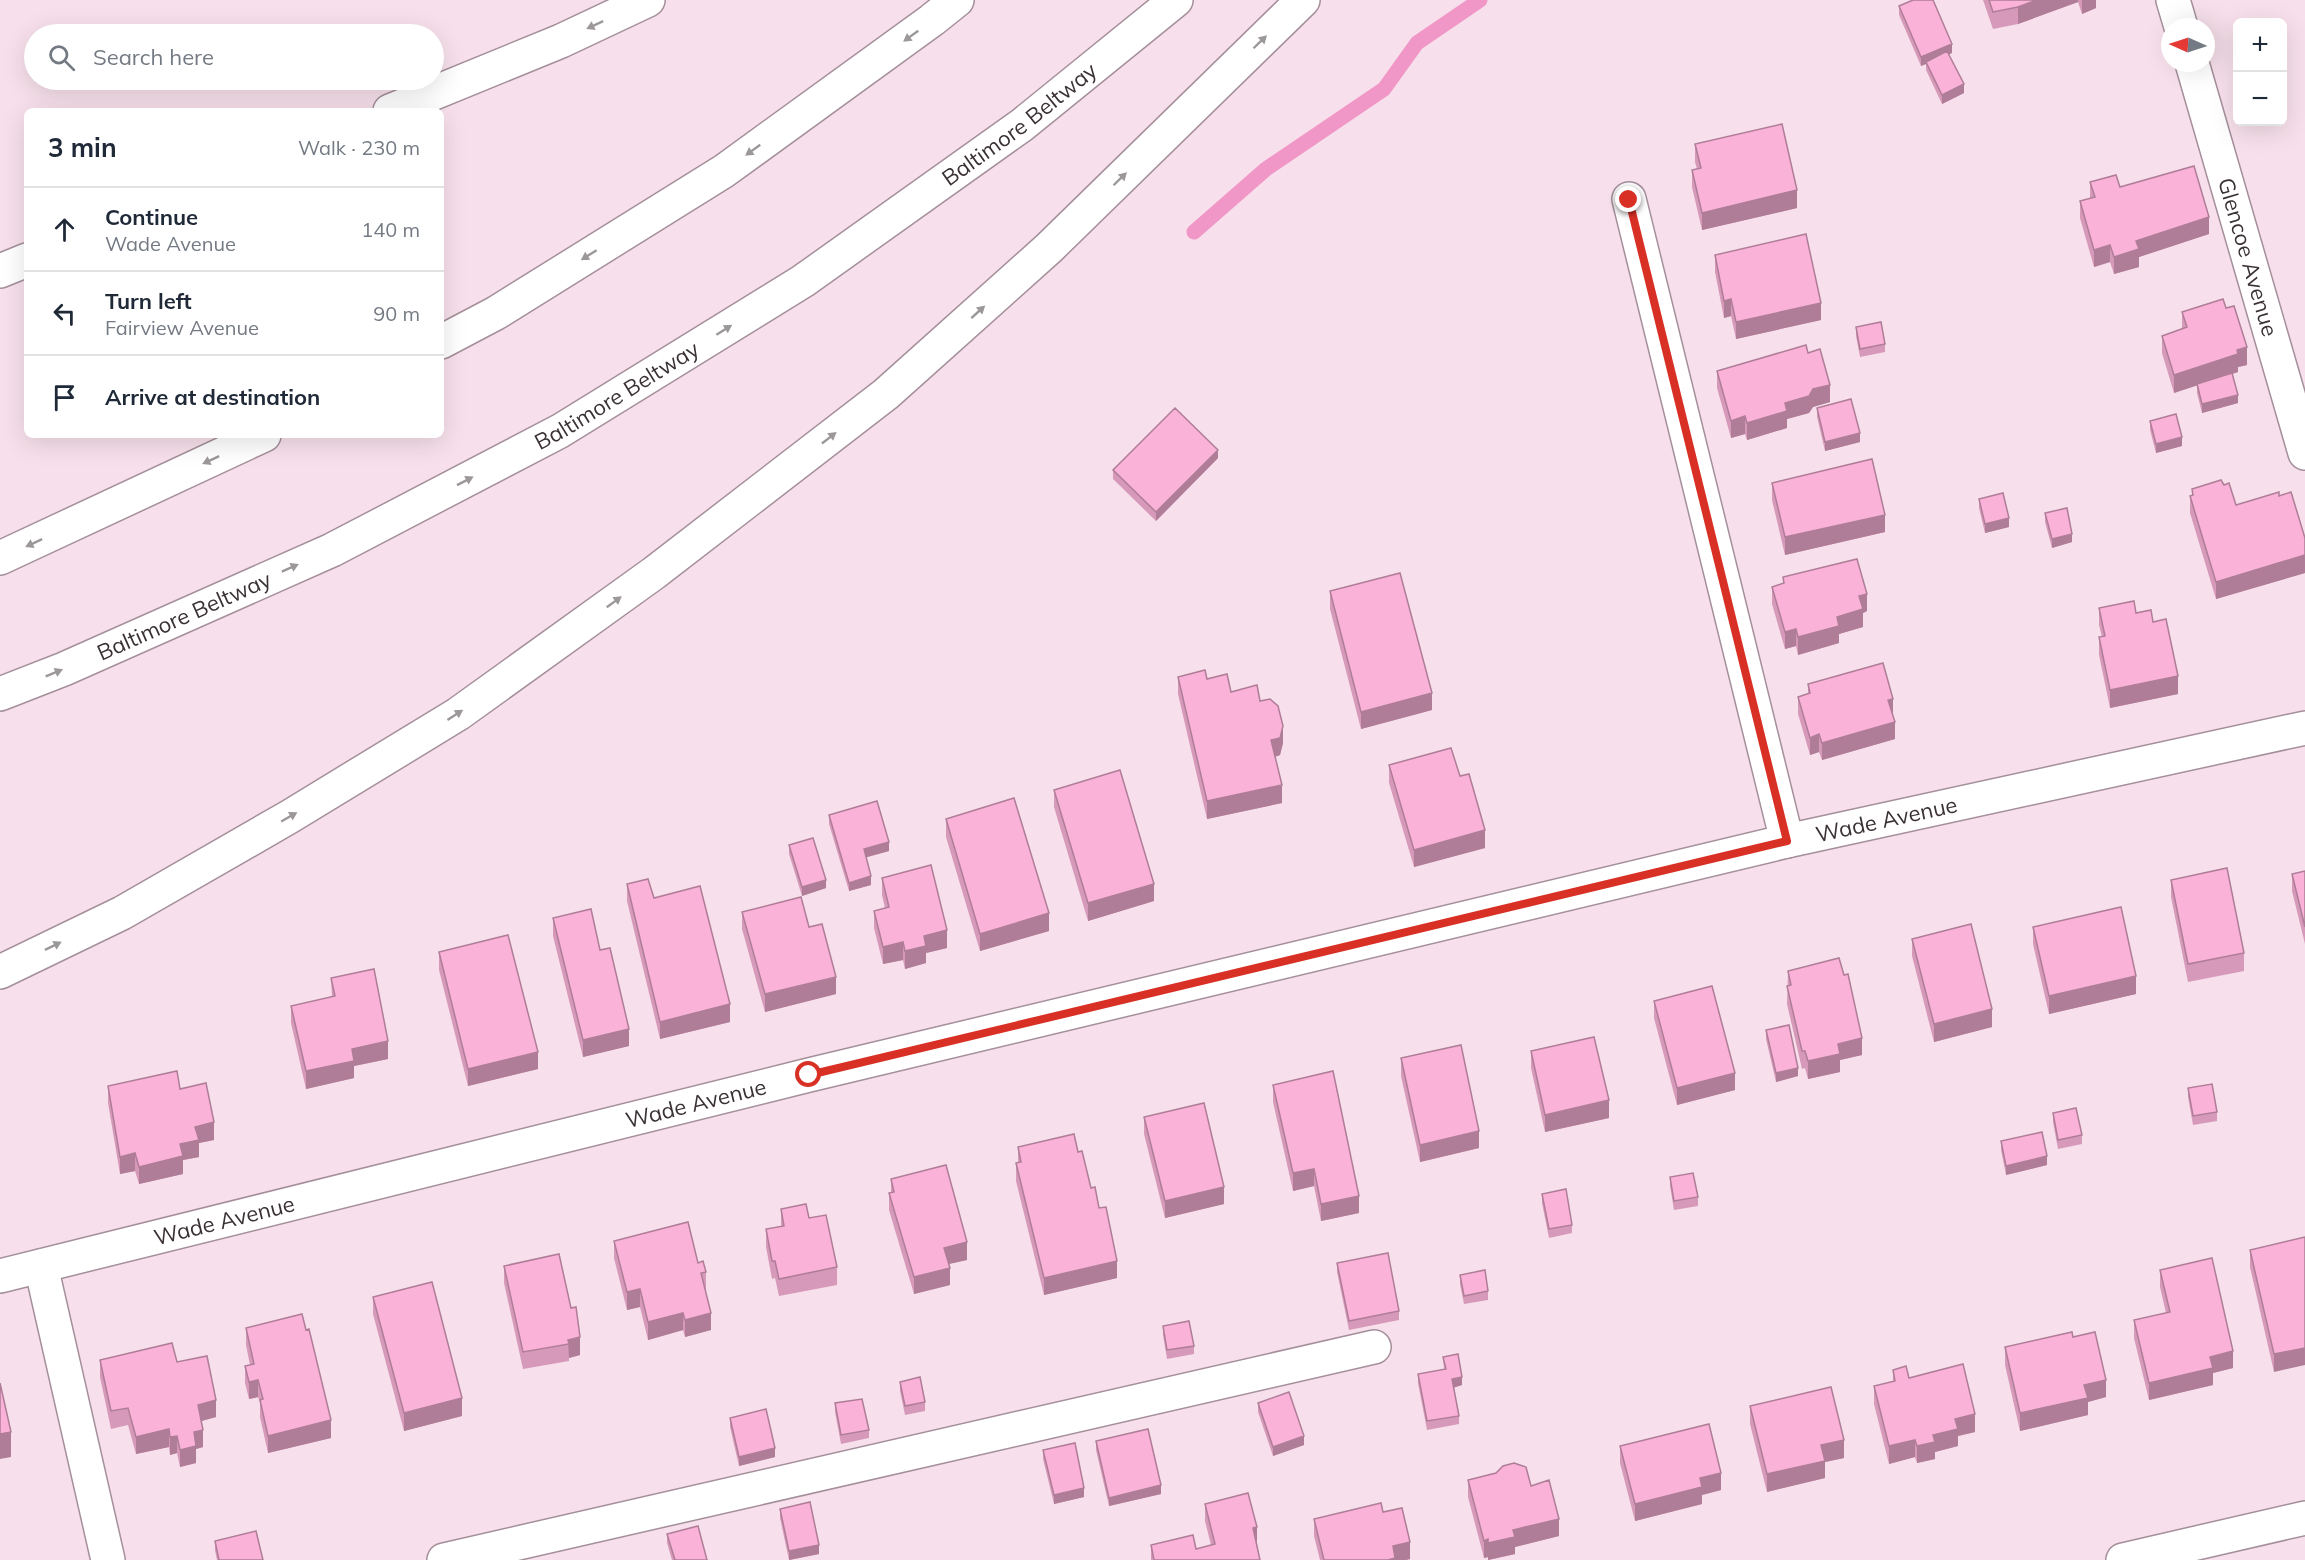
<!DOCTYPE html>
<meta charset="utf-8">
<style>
body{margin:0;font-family:Mulish,sans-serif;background:#f2f2f3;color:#1f2937}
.controls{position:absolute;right:18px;top:18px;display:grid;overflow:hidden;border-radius:9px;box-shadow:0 6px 24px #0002}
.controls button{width:54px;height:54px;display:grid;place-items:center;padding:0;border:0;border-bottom:2px solid #e0e1e3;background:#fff;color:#1f2937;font:30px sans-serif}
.compass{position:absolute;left:2161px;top:18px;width:54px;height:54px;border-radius:50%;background:#fff;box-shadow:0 6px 24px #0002;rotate:273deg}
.stop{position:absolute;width:18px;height:18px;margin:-14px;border:4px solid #d93025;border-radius:50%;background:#fff}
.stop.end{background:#d93025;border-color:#fff;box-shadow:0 2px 6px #0008}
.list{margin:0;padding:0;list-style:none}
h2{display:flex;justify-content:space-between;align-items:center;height:78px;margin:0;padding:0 24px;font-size:26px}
h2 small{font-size:20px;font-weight:400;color:#747a83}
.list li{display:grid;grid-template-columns:39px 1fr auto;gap:18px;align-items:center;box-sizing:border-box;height:84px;padding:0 24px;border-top:2px solid #e0e1e3}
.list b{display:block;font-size:22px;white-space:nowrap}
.list p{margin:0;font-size:20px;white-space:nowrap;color:#747a83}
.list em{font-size:20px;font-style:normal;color:#747a83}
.icon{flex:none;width:33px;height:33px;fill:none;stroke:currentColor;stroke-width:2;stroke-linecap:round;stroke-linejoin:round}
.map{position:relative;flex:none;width:2305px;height:1560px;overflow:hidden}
.search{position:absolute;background:#fff;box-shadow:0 6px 24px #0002;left:24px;top:24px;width:420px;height:66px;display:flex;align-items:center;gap:15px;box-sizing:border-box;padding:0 21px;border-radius:33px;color:#747a83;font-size:22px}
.panel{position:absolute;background:#fff;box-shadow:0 6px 24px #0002;left:24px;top:108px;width:420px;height:330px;border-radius:9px}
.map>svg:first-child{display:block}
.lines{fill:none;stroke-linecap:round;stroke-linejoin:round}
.stream{stroke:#f097c7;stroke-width:15}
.minor-casing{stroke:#a48f9a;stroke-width:36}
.highway-casing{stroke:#a48f9a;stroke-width:36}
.minor{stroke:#fff;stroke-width:33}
.highway{stroke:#fff;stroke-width:33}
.wall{fill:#d799ba}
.shaded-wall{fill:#af7d97}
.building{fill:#fab2d8;stroke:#af7d97;stroke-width:1.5}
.oneway{fill:#9c989a}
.route{stroke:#d93025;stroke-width:8}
.labels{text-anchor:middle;stroke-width:5;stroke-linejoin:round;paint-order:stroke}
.street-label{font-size:22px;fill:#3a3135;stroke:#f7e0eb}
</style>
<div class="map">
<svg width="2305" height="1560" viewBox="0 0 2305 1560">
<rect width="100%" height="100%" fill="#f7e0eb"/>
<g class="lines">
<path class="stream" d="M1194,232l72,-63 118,-80 33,-46 63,-43"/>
<g class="minor-casing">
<g id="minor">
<path d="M2173,0l8,27"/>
<path id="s1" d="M2192,63l113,390"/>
<path d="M1629,199l158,642"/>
<path d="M41,1266l67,294"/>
<path id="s2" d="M0,1276l809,-201 978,-234 518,-113"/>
<path d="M444,1560l930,-213"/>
<path d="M2123,1560l182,-42"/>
</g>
</g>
<g class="highway-casing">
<g id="highway">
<path d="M390,111l171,-70 87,-41"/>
<path d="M0,271l27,-11"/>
<path d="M441,342l55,-29 228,-142 208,-151 25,-20"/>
<path d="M0,558l264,-123"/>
<path id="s3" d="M0,694l64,-25 268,-119 228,-119 243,-150 219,-156 154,-125"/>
<path d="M0,972l122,-59 167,-96 169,-103 196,-141 232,-179 163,-146 254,-248"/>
</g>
</g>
<use href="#minor" class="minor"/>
<use href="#highway" class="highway"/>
</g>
<path class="wall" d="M1983,0h113v8l-14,6 -4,-12 -60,22 -25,5z
M1899,6l53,47 -3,1 15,39 -22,11 -16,-34v-6l-5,2 -22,-51z
M1695,144l102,64 -95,22 -10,-43v-17l5,-1 -2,-7z
M2090,182l30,5 89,47 -70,23v10l-25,7 -4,-12 -16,5 -14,-49v-17l10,-3z
M1715,255l106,65 -85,19 -5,-23 -7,2 -9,-46z
M2226,308l21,57 -9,2v5l-6,2 6,29 -36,10 -5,-20v-8l-23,8 -12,-40v-17l20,-7v-17z
M1856,327l29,17v8l-25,5 -4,-21z
M1808,353l22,49 -17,5 -4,6 -22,6v9l-40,12 -2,-6 -14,4 -14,-50v-17z
M1817,408l43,34 -35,9 -8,-34z
M2150,421l32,25 -26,7 -6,-23z
M1218,458l-62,63 -43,-42v-9z
M1772,483l113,49 -100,23 -13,-55z
M2224,485l12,20 43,-9 26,42v35l-89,26 -26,-86v-17l2,-1v-6z
M1979,499l30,28 -24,6 -6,-25z
M2045,513l27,29 -20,6 -7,-26z
M1783,577l84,34 -4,2v14l-24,7v9l-41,12 -2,-9 -11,3 -13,-45v-17l11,-3z
M1330,591l102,119 -71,19 -31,-120z
M2099,608l37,5 17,9 25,72 -68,14 -11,-53v-18h3l-3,-12z
M1178,677l29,2 24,13 29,9 23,42 -3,12 -5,2 7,46 -75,16 -29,-125z
M1808,684l85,32 2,23 -73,21 -3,-8 -9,3 -12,-41v-17l10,-3z
M1389,765l96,83 -71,19 -25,-84z
M1054,790l100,111 -66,20 -34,-114z
M829,815l60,36 -23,6 5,28 -22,6 -20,-67z
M946,819l103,112 -69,20 -34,-114z
M789,845l37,43 -24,8 -13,-42z
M2305,871v73l-13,-53v-17z
M882,878l65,70 -21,5v10l-21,6 -2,-9 -20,4 -9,-36v-17l11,-3 -3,-13z
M2171,880l73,73v18l-56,11 -17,-85z
M627,884l103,138 -70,17 -33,-138z
M742,912l67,15 27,67 -71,18 -23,-83z
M553,918l76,128 -46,11 -30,-121z
M2033,927l103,67 -87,20 -16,-70z
M1912,939l80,88 -58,15 -22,-86z
M439,952l99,117 -70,17 -29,-116z
M1788,971l74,84 -22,5v12l-32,7 -3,-11 -3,1 -15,-65z
M331,978l57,81 -34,7v12l-48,11 -15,-66v-17l41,-9z
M1654,1001l81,89 -58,15 -23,-87z
M1766,1030l32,46 -22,6 -10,-43z
M1531,1051l78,67 -64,14 -14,-64z
M1401,1058l78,90 -59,14 -19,-86z
M1273,1085l86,128 -38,8 -7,-35 -21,5 -20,-89z
M108,1086l72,3 34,51 -15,3v14l-16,3v14l-44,10 -4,-13 -15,3 -12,-71z
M2188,1088l29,24v9l-24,4 -5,-28z
M2053,1113l29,22v9l-24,5 -5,-27z
M1144,1117l80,87 -59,14 -21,-84z
M2001,1141l46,24 -41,10 -5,-25z
M1018,1147l60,5 13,36 26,90 -73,17 -28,-114v-18h2z
M1670,1177l28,20v9l-24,4 -4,-24z
M891,1179l76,81 -18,4 1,21 -36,9 -25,-84v-17l2,-1z
M1542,1194l30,31v8l-23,5 -7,-35z
M781,1209l28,9 28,49v18l-58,11 -4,-18 -3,1 -6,-32v-18l15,-3z
M2305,1237l-31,135 -24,-105v-17z
M614,1241l84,22 8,9v17h-1l6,41 -26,7 -2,-7 -35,10 -8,-33 -13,3 -13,-52z
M1337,1263l62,48v9l-50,10 -12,-58z
M504,1266l76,89 -11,3v3l-46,8 -19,-86z
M2160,1270l73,98 -20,5v12l-64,15 -15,-62v-18l32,-7 -6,-26z
M1460,1275l28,16v9l-24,4 -4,-20z
M373,1297l89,119 -58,15 -31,-117z
M1163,1326l31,20v8l-27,5 -4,-24z
M246,1328l85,110 -63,15 -8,-36v-14l-2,-6 -9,2 -4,-16v-17l5,-1 -4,-20z
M2073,1337l33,60 -18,5v13l-68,16 -15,-66v-18z
M1443,1357l19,28 -9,3 6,28v8l-32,6 -9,-47v-9l26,-5z
M100,1360l77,2 39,55 -15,4 2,26 -7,2v14l-16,4 -3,-14 -7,2 -1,-8 -33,7 -8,-29 -17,4 -11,-52z
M1893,1370l16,8 66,54 -17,4v10l-23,6v7l-18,4 -2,-6 -26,7 -15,-60v-18l19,-5z
M900,1382l25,20v9l-20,4 -5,-24z
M835,1403l34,27v8l-28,6 -6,-32z
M1258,1403l46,42 -31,11 -15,-44z
M1750,1406l94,52 -19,4v16l-58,14 -17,-68z
M730,1418l45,39 -36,9 -9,-39z
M1096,1441l65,53 -52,12 -13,-56z
M1620,1446l101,44 -19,5v9l-67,17 -15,-58z
M1043,1450l41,47 -30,7 -11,-45z
M1468,1480l63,6 28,50 -44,11v7l-27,6v-3l-4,1 -16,-61z
M1205,1504l52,40 3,16h-109v-15l45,4 15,-4 -6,-24z
M780,1509l39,45 -30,6 -9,-42z
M1383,1512l27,47 -4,1h-86l-6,-24v-17z
M667,1534l40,26h-35l-5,-17z
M215,1541l48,19h-46l-2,-10z"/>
<path class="shaded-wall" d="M2037,0h41v2l-60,22v-17z
M2082,0h14v8l-14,6z
M1952,44v9l-25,11 -1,-2v2l-5,2v-9z
M1964,84v9l-22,11v-9z
M1797,190v18l-95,22v-17z
M2209,217v17l-70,23v10l-25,7v-17l22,-16z
M2110,245v17l-16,5v-17z
M1731,299v17l-7,2v-17z
M1821,303v17l-85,19v-17z
M2247,347v18l-9,2v5l-64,21v-18z
M1830,385v17l-17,5 -4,6 -22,6v9l-40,12v-17l38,-20 28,-14z
M2238,395v8l-36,10v-9z
M1745,416v18l-14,4v-17z
M1860,433v9l-35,9v-9z
M2182,437v9l-26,7v-9z
M1218,450v8l-62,63v-9z
M1885,515v17l-100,23v-18z
M2009,518v9l-24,6v-9z
M2072,534v8l-20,6v-9z
M2305,555v18l-89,26v-17z
M1867,594v17l-4,2v14l-24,7v9l-41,12v-18l39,-20 22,-21z
M1796,629v17l-11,3v-17z
M2178,676v18l-68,14v-18z
M1432,693v17l-71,19v-17z
M1893,699v17l-5,-16z
M1895,722v17l-73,21v-17z
M1283,726v17l-3,12 -9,3v-18z
M1819,734v18l-9,3v-17z
M1282,785v18l-75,16v-18z
M1485,830v18l-71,19v-17z
M889,842v9l-25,7v-9z
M871,876v9l-22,6v-8z
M826,880v8l-24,8v-9z
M1154,884v17l-66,20v-18z
M1049,913v18l-69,20v-17z
M947,930v18l-21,5v10l-21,6v-18l19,-15z
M903,942v18l-20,4v-17z
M2136,976v18l-87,20v-18z
M836,977v17l-71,18v-18z
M730,1004v18l-70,17v-17z
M1992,1009v18l-58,15v-18z
M629,1029v17l-46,11v-17z
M1862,1038v17l-22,5v12l-32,7v-18l30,-17z
M388,1041v18l-34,7v12l-48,11v-18l46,-22z
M538,1052v17l-70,17v-17z
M1798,1068v8l-22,6v-9z
M1735,1073v17l-58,15v-17z
M1609,1100v18l-64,14v-17z
M214,1122v18l-15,3v14l-16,3v14l-44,10v-17l41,-23 15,-17z
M1479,1131v17l-59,14v-17z
M135,1153v18l-15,3v-17z
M2047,1156v9l-41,10v-9z
M1314,1169v17l-21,5v-18z
M1224,1187v17l-59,14v-17z
M1359,1196v17l-38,8v-17z
M967,1242v18l-23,5v-17z
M1117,1261v17l-73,17v-17z
M950,1268v17l-36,9v-17z
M640,1289v18l-13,3v-18z
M683,1313v17l-35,10v-18z
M711,1313v17l-26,7v-17z
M580,1337v18l-11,3 -1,-18z
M2305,1348v17l-31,7v-18z
M2233,1351v17l-20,5v12l-64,15v-17l61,-26z
M1462,1377v8l-10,3v-9z
M258,1380v17l-9,2v-17z
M2106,1380v17l-18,5v13l-68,16v-18l64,-28z
M462,1398v18l-58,15v-18z
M216,1400v17l-18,5v-17z
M1975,1414v18l-17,4v10l-23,6v7l-18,4v-17l38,-27z
M331,1420v18l-63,15v-17z
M169,1429v18l-33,7v-17z
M203,1430v17l-7,2v14l-16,4v-17l14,-18z
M11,1432v25l-11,2v-25z
M177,1436v17l-7,2v-18z
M1304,1436v9l-31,11v-9z
M1844,1440v18l-19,4v16l-58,14v-18l54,-29z
M1915,1440v17l-26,7v-18z
M775,1448v9l-36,9v-9z
M1721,1473v17l-19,5v9l-67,17v-17l65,-26z
M1161,1485v9l-52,12v-8z
M1084,1488v9l-30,7v-9z
M1559,1519v17l-44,11v7l-27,6v-17l25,-13z
M1257,1527v17l-4,-16z
M1488,1539v18l-4,1v-17z
M1410,1542v17l-4,1h-18l5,-14z
M819,1545v9l-30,6v-9z"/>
<path class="building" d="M1913,0h20l19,44 -31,13 -22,-51z
M1989,0h48l-19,7 -25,5z
M1947,51l17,33 -22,11 -16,-33z
M1782,124l15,66 -95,23 -10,-43 9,-2 -6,-24z
M2194,166l15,51 -73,24 3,8 -25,8 -4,-12 -16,5 -14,-49 15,-4 -5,-15 26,-7 4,12z
M1806,234l15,69 -85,19 -5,-23 -7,2 -9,-46z
M2223,299l3,9 8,-2 13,41 -10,3 1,4 -64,21 -12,-39 25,-9 -5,-15z
M1881,322l4,22 -25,5 -4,-22z
M1806,345l2,8 12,-4 10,36 -17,4 -4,7 -24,7 2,8 -40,12 -2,-7 -14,5 -14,-50z
M2232,373l6,22 -36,9 -5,-20z
M1851,399l9,34 -35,9 -8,-34z
M1175,408l43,42 -62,62 -43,-42z
M2176,414l6,23 -26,7 -6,-23z
M1872,459l13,56 -100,22 -13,-54z
M2221,480l3,5 5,-2 7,22 43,-13v4l12,-4 14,46v17l-89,27 -26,-86 3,-1 -1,-6z
M2003,493l6,25 -24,6 -6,-25z
M2067,508l5,26 -20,5 -7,-26z
M1857,559l10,35 -8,2 4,13 -26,8 2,9 -41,11 -2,-8 -11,3 -13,-45 12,-4 -1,-6z
M1400,573l32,120 -71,19 -31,-121z
M2134,601l2,12 15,-3 2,12 13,-3 12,57 -68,14 -11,-53 6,-1 -6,-28z
M1883,663l10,36 -5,1 7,22 -73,21 -3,-9 -9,4 -12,-41 12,-4 -2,-9z
M1205,670l2,9 20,-5 4,18 26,-7 3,16 10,-2 8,7 5,20 -3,12 -9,2 11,45 -75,16 -29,-124z
M1451,748l9,28 9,-2 16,56 -71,20 -25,-85z
M1120,770l34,114 -66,19 -34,-113z
M1014,798l35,115 -69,21 -34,-115z
M877,801l12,41 -25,7 7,27 -22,7 -20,-68z
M813,838l13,42 -24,7 -13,-42z
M931,865l16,65 -23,6 2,10 -21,5 -2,-9 -20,5 -9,-36 15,-4 -7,-29z
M2227,868l17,85 -56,11 -17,-84z
M2305,871v56l-13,-53z
M648,879l6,19 46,-12 30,118 -70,18 -33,-138z
M801,897l8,30 13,-3 14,53 -71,17 -23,-82z
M2121,907l15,69 -87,20 -16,-69z
M591,909l9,41 10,-2 19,81 -46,11 -30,-122z
M1971,924l21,85 -58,15 -22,-85z
M508,935l30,117 -70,17 -29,-117z
M1839,958l5,17 4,-1 14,64 -24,6 2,10 -32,7 -3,-10h-3l-15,-65 4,-1 -3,-14z
M374,969l14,72 -36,8 2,12 -48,10 -15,-65 44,-10 -4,-18z
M1712,986l23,87 -58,15 -23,-87z
M1789,1025l9,43 -22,5 -10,-43z
M1594,1037l15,63 -64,15 -14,-64z
M1461,1045l18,86 -59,14 -19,-87z
M177,1071l3,18 26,-6 8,39 -19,5 4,13 -19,4 3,12 -44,11 -4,-14 -15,4 -12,-71z
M1333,1071l26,125 -38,8 -7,-35 -21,4 -20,-88z
M2212,1084l5,28 -24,4 -5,-28z
M1204,1103l20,84 -59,14 -21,-84z
M2076,1108l6,27 -24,5 -5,-27z
M2042,1132l5,24 -41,10 -5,-25z
M1074,1134l4,18 4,-1 9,37 4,-1 4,21 7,-1 11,54 -73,17 -28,-115 5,-1 -3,-15z
M946,1165l21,77 -23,6 6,20 -36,9 -25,-84 5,-1 -3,-13z
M1693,1173l5,24 -24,4 -4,-24z
M1566,1189l6,36 -23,4 -7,-35z
M806,1204l3,14 17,-3 11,52 -58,12 -4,-18h-3l-6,-32 18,-3 -3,-17z
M688,1222l10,41 5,-2 3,11 -5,1 10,40 -26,7 -2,-7 -35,9 -8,-33 -13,3 -13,-51z
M2305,1237v111l-31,6 -24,-104z
M1388,1253l11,58 -50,10 -12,-58z
M559,1254l12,54 5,-1 4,30 -12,3 1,4 -46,8 -19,-86z
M2212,1258l21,93 -23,6 3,11 -64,15 -15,-63 36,-8 -10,-42z
M1485,1270l3,21 -24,5 -4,-21z
M432,1282l30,116 -58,15 -31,-116z
M302,1314l4,16 3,-1 22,91 -63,16 -8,-36 3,-1 -5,-19 -9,2 -4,-16 9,-2 -8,-36z
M1189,1321l5,25 -27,4 -4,-24z
M2072,1332l1,5 22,-5 11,48 -22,5 4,13 -68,15 -15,-66z
M172,1343l5,19 30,-6 9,44 -18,5 5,25 -9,2 2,14 -16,4 -3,-14 -7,1 -1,-8 -33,8 -8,-29 -17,3 -11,-51z
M1458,1354l4,23 -10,2 7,37 -32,5 -9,-47 28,-5 -3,-12z
M1963,1364l12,50 -20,5 3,10 -25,6 2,7 -18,4 -2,-6 -26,6 -15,-60 21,-5 -2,-11 13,-4 3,12z
M920,1377l5,25 -20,4 -5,-24z
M0,1383l11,49 -11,2z
M1831,1387l13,53 -23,5 4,16 -58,13 -17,-68z
M1289,1392l15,44 -31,11 -15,-44z
M862,1399l7,31 -28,5 -6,-32z
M766,1409l9,39 -36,9 -9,-39z
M1709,1424l12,49 -21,5 2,9 -67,17 -15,-58z
M1148,1429l13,56 -52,13 -13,-57z
M1075,1443l9,45 -30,7 -11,-45z
M1514,1463l12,4 5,19 18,-6 10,39 -46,11 2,7 -27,6v-4l-4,2 -16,-61 28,-7 7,-7z
M1248,1493l9,34 -4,1 7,32h-106l-3,-15 42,-10 3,14 19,-5 -10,-40z
M810,1502l9,43 -30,6 -9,-42z
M1381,1503l2,9 19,-4 8,34 -17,4 2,12 -7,2h-64l-10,-41z
M698,1526l9,34h-32l-8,-26z
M256,1531l7,29h-44l-4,-19z"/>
<defs><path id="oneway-solid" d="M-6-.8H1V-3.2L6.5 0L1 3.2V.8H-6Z" transform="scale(1.5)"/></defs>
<g class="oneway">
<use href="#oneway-solid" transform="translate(595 25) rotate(155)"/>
<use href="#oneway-solid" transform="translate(911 36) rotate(144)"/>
<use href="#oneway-solid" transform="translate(1260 42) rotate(-44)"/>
<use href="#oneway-solid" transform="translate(753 150) rotate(144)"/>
<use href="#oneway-solid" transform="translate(1120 179) rotate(-44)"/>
<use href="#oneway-solid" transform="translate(589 255) rotate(148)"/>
<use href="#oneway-solid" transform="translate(978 312) rotate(-42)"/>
<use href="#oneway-solid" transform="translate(724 330) rotate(-32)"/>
<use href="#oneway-solid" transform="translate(829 438) rotate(-38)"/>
<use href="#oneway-solid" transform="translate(211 460) rotate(155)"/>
<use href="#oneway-solid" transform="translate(465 481) rotate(-27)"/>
<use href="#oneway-solid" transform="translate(34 543) rotate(155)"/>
<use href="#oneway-solid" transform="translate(290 568) rotate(-24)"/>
<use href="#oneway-solid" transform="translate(614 602) rotate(-36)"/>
<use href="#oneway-solid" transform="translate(54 673) rotate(-22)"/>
<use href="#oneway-solid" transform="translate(455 715) rotate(-33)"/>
<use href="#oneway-solid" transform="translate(289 817) rotate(-30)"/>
<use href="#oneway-solid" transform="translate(53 946) rotate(-26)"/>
</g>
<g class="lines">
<path class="route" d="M809,1075l978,-234 -158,-641"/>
</g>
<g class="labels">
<g class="street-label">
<text dy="8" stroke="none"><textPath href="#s3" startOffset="1172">Baltimore Beltway</textPath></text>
<text dy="8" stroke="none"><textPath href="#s1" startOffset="202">Glencoe Avenue</textPath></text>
<text dy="8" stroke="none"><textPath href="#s3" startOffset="686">Baltimore Beltway</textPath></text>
<text dy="8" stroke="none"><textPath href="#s3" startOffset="200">Baltimore Beltway</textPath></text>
<text dy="8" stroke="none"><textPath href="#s2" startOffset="1941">Wade Avenue</textPath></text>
<text dy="8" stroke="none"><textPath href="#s2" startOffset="717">Wade Avenue</textPath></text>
<text dy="8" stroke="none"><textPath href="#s2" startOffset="231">Wade Avenue</textPath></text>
</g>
</g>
</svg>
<div class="controls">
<button>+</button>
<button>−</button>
</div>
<svg class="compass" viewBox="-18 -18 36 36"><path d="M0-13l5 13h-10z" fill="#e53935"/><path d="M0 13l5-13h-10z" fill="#747a83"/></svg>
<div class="stop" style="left:809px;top:1075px"></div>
<div class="stop end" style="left:1629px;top:200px"></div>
<div class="search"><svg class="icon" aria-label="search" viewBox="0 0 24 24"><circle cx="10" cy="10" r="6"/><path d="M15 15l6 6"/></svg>Search here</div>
<section class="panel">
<h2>3 min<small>Walk · 230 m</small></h2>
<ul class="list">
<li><svg class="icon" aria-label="ahead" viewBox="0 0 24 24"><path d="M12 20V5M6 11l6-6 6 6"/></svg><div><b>Continue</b><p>Wade Avenue</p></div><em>140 m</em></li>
<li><svg class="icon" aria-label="left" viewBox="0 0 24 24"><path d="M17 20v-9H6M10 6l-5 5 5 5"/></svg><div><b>Turn left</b><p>Fairview Avenue</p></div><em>90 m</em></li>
<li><svg class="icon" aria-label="arrive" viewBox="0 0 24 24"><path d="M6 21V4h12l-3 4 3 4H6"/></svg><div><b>Arrive at destination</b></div></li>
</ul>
</section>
</div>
